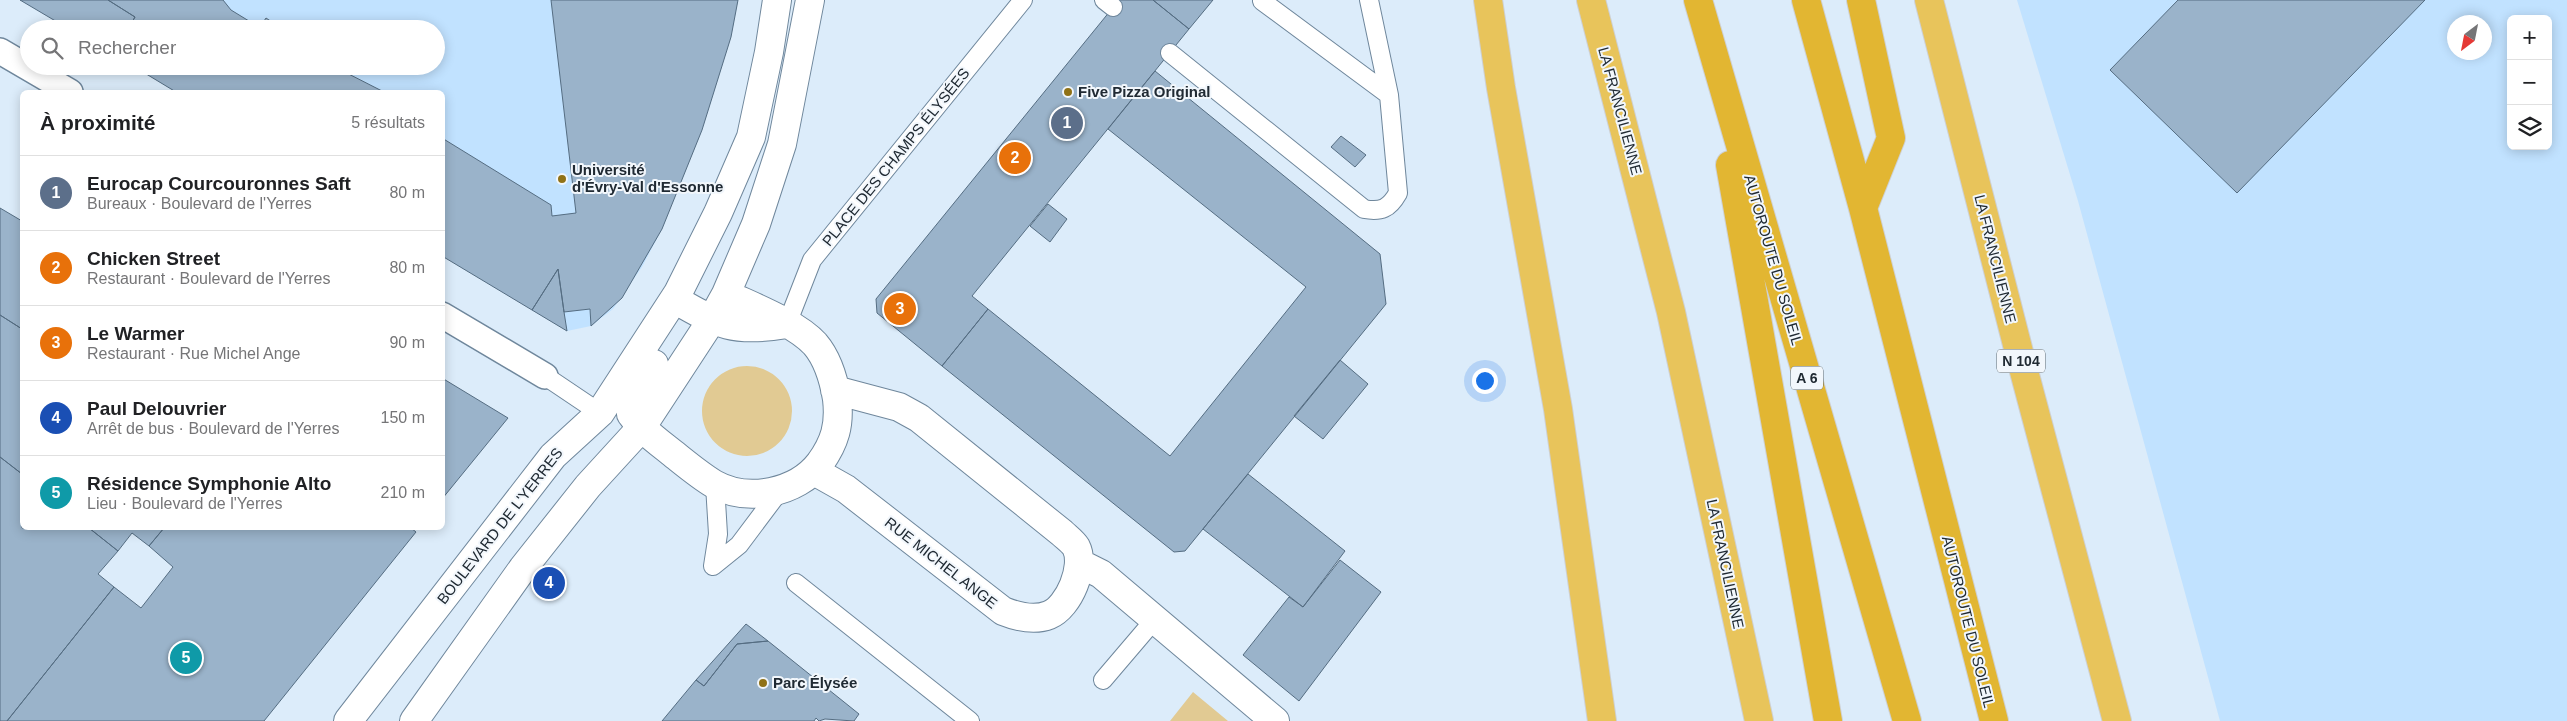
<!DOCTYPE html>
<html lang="fr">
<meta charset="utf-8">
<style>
body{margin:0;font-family:Arial,sans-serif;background:#f6f6f6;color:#202124}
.controls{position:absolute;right:15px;top:15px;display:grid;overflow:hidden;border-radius:8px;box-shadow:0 2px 12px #0003}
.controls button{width:45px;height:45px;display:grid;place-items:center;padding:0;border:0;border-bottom:1px solid #e0e0e0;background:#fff;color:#202124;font:25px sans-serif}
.compass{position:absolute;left:2447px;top:15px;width:45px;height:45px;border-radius:50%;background:#fff;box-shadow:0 2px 12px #0003;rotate:212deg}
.you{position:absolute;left:1484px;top:380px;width:18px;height:18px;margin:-12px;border:4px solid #fff;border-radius:50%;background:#1a73e8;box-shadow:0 0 0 8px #1a73e833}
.badge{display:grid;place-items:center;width:32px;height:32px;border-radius:50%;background:#907217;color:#fff;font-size:16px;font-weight:700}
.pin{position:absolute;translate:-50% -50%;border:2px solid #fff;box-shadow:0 1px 5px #0006}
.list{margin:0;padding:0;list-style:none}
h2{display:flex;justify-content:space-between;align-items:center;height:65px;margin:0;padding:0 20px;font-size:21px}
h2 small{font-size:16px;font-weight:400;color:#757577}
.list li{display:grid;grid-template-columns:32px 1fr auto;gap:15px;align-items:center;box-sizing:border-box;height:75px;padding:0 20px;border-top:1px solid #e0e0e0}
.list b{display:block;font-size:19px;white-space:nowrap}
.list p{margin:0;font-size:16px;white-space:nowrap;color:#757577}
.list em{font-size:16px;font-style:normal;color:#757577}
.icon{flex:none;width:28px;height:28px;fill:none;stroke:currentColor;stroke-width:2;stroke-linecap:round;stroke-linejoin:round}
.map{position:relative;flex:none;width:2567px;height:721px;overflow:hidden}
.search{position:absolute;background:#fff;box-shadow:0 2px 12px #0003;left:20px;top:20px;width:425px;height:55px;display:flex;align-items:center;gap:12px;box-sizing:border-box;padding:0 18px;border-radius:28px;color:#757577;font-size:19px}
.panel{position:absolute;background:#fff;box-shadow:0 2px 12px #0003;left:20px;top:90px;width:425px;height:440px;border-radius:8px}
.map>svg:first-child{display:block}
.built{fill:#c1e2ff;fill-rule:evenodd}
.green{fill:#e1ca93}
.building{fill:#9ab3ca;stroke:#556d82}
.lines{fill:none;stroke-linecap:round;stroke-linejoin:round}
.service-casing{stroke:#6f879c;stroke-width:20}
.pedestrian-casing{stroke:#6f879c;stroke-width:28}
.minor-casing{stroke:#6f879c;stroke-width:30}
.trunk-casing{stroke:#ced0d2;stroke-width:30}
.motorway-casing{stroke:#ced0d2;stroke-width:30}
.service{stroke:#fff;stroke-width:18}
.pedestrian{stroke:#fff;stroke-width:25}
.minor{stroke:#fff;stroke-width:28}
.trunk{stroke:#e8c45b;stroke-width:28}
.motorway{stroke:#e2b632;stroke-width:28}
.poi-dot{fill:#907217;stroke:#f2f7fc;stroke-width:2}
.labels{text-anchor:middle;stroke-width:4;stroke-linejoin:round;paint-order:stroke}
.shield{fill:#f2f7fc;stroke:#5f686f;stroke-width:1}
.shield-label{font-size:14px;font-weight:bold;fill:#202a33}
.poi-label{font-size:15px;font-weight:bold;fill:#202a33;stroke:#f2f7fc;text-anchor:start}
.street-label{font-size:15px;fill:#202a33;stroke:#f2f7fc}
</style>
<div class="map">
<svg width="2567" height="721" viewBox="0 0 2567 721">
<rect width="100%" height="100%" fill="#dcecfa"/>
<path class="built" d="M20,0h718l-7,37 -29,93 -40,99 -20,38 -29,42 -22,17 -24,5 -124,-75 -1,-164h-266l-43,-26h303v-37h-367z
M2017,0h550v721h-347l-142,-520zM2511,19h37v127h-37zM2454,22h30v30h-30z"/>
<path class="green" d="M702 411a45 45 0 1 1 90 0a45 45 0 1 1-90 0Z
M1193,692l35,29h-58z"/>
<path class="building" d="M20,0h88l27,17 -7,12h-59z
M108,0h115l8,10 31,19h-134l7,-12z
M551,0h187l-7,37 -29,93 -40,99 -40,69 -31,28 -1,-17 -26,3 -6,-43 -26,41 -90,-54v-118l109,67 1,11 24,-3z
M1119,0h34l36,29 -217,267 16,13 -46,57 -65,-53 -1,-14z
M1153,0h60l-24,29z
M2178,0h247l-188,193 -127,-123z
M266,18l12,8 -2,3 -16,-2z
M133,66h200l51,26h-208z
M1155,71l225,183 6,50 -201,247 -11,1 -232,-186 46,-57 182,147 136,-169 -198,-158z
M1341,136l25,19 -11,12 -24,-20z
M1048,204l19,15 -17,23 -20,-16z
M0,208l22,13v108l-22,-14z
M558,269l6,43 3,19 -35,-21z
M0,315l22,14v145l-22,-17z
M1340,360l28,24 -45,55 -29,-23z
M442,378l66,40 -66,81z
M0,457l22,17v54h67l29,23 -20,23 16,13 -107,134h-7z
M1248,474l97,77 -42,56 -100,-78z
M89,528h75l-15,18 -17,-13 -14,18z
M164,528h247l5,4 -152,189h-257l107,-134 27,21 32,-41 -24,-21z
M1340,560l41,32 -82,109 -56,-46 46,-58 14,10z
M746,624l22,17 -31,3 -33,42 -8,-6z
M768,641l91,73 -5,7 -29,-2 -6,2 -3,-3 -2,3h-152l34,-41 8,6 33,-42z"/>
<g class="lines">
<g class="service-casing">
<path id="service" d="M1104,0l9,7
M1262,1l127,94
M1170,53l194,156c17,3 25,0 34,-16l-9,-98 -20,-95
M787,324l25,-64 211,-260
M545,376l55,37
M713,566l26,-21 42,-56
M713,566l5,-32 -3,-49
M796,583l174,138
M1103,680l52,-61"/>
</g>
<g class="pedestrian-casing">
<path id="pedestrian" d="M0,51l70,41
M442,315l103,61"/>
</g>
<g class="minor-casing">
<path id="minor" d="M674,299c45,26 60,34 113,25
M654,364l-19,31 -4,19c11,16 25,26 40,38 14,11 28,23 43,32 34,19 83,9 106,-21 15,-21 20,-38 17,-64 -3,-18 -10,-41 -22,-55 -19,-21 -64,-38 -89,-50
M814,471l32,18 157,122c15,6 31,10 46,4 20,-8 37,-49 27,-68 -3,-5 -10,-10 -14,-14l-143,-115 -20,-11 -64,-17
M1079,563l22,11 174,147
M348,721l205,-265 47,-43 78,-120 40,-80 33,-76 18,-85 8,-52
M414,721l109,-153 65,-82 53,-58 70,-107 15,-27 30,-70 26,-80 28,-144"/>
</g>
<g class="trunk-casing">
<path id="trunk" d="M1488,0l13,88 57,321 44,312
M1591,0l80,312 88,409
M1929,0l92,360 96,361"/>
</g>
<g class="motorway-casing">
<path id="motorway" d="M1698,0l209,721
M1806,0l57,208 131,513
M1861,0l30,138 -28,70
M1730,165l98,556"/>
</g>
<use href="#service" class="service"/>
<use href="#pedestrian" class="pedestrian"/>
<use href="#minor" class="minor"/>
<use href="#trunk" class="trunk"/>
<use href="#motorway" class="motorway"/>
</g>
<g class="poi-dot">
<circle cx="1068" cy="92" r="5"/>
<circle cx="562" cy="179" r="5"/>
<circle cx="763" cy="683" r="5"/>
</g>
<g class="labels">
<g class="shield">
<rect x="1997" y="349.5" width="48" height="23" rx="4"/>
<rect x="1791" y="366.5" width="32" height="23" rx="4"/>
</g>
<g class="shield-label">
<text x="2021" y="366">N 104</text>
<text x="1807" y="383">A 6</text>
</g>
<g class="poi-label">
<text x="1078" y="97">Five Pizza Original</text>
<text x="572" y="175">Université<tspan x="572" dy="17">d'Évry-Val d'Essonne</tspan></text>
<text x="773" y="688">Parc Élysée</text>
</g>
<g class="street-label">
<text transform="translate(1620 111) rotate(75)" y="5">LA FRANCILIENNE</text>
<text transform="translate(896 157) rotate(-51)" y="5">PLACE DES CHAMPS ÉLYSÉES</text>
<text transform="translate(1995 259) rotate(76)" y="5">LA FRANCILIENNE</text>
<text transform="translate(1773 260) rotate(74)" y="5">AUTOROUTE DU SOLEIL</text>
<text transform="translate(500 526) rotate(-52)" y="5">BOULEVARD DE L'YERRES</text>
<text transform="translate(941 563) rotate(38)" y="5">RUE MICHEL ANGE</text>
<text transform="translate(1725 564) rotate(78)" y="5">LA FRANCILIENNE</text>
<text transform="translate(1968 622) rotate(76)" y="5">AUTOROUTE DU SOLEIL</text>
</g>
</g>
</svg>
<div class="controls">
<button>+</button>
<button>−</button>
<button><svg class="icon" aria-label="layers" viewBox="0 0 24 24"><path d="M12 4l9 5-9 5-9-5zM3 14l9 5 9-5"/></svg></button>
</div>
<svg class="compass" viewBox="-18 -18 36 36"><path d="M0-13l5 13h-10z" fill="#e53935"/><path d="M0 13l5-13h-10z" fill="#757577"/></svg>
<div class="you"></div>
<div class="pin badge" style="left:1067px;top:123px;background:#5c6f8a">1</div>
<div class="pin badge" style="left:1015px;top:158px;background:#e8710a">2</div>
<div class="pin badge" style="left:900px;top:309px;background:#e8710a">3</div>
<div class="pin badge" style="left:549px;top:583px;background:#1a4fb4">4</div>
<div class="pin badge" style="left:186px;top:658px;background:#0f9aa8">5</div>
<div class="search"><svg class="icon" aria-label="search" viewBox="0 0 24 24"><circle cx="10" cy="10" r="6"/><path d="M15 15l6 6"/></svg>Rechercher</div>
<section class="panel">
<h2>À proximité<small>5 résultats</small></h2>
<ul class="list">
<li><span class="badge" style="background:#5c6f8a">1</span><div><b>Eurocap Courcouronnes Saft</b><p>Bureaux · Boulevard de l'Yerres</p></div><em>80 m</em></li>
<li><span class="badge" style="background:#e8710a">2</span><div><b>Chicken Street</b><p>Restaurant · Boulevard de l'Yerres</p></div><em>80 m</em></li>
<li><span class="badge" style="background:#e8710a">3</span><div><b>Le Warmer</b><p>Restaurant · Rue Michel Ange</p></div><em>90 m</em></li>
<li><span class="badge" style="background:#1a4fb4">4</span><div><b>Paul Delouvrier</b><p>Arrêt de bus · Boulevard de l'Yerres</p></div><em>150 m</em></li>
<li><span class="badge" style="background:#0f9aa8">5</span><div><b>Résidence Symphonie Alto</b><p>Lieu · Boulevard de l'Yerres</p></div><em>210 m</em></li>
</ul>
</section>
</div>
